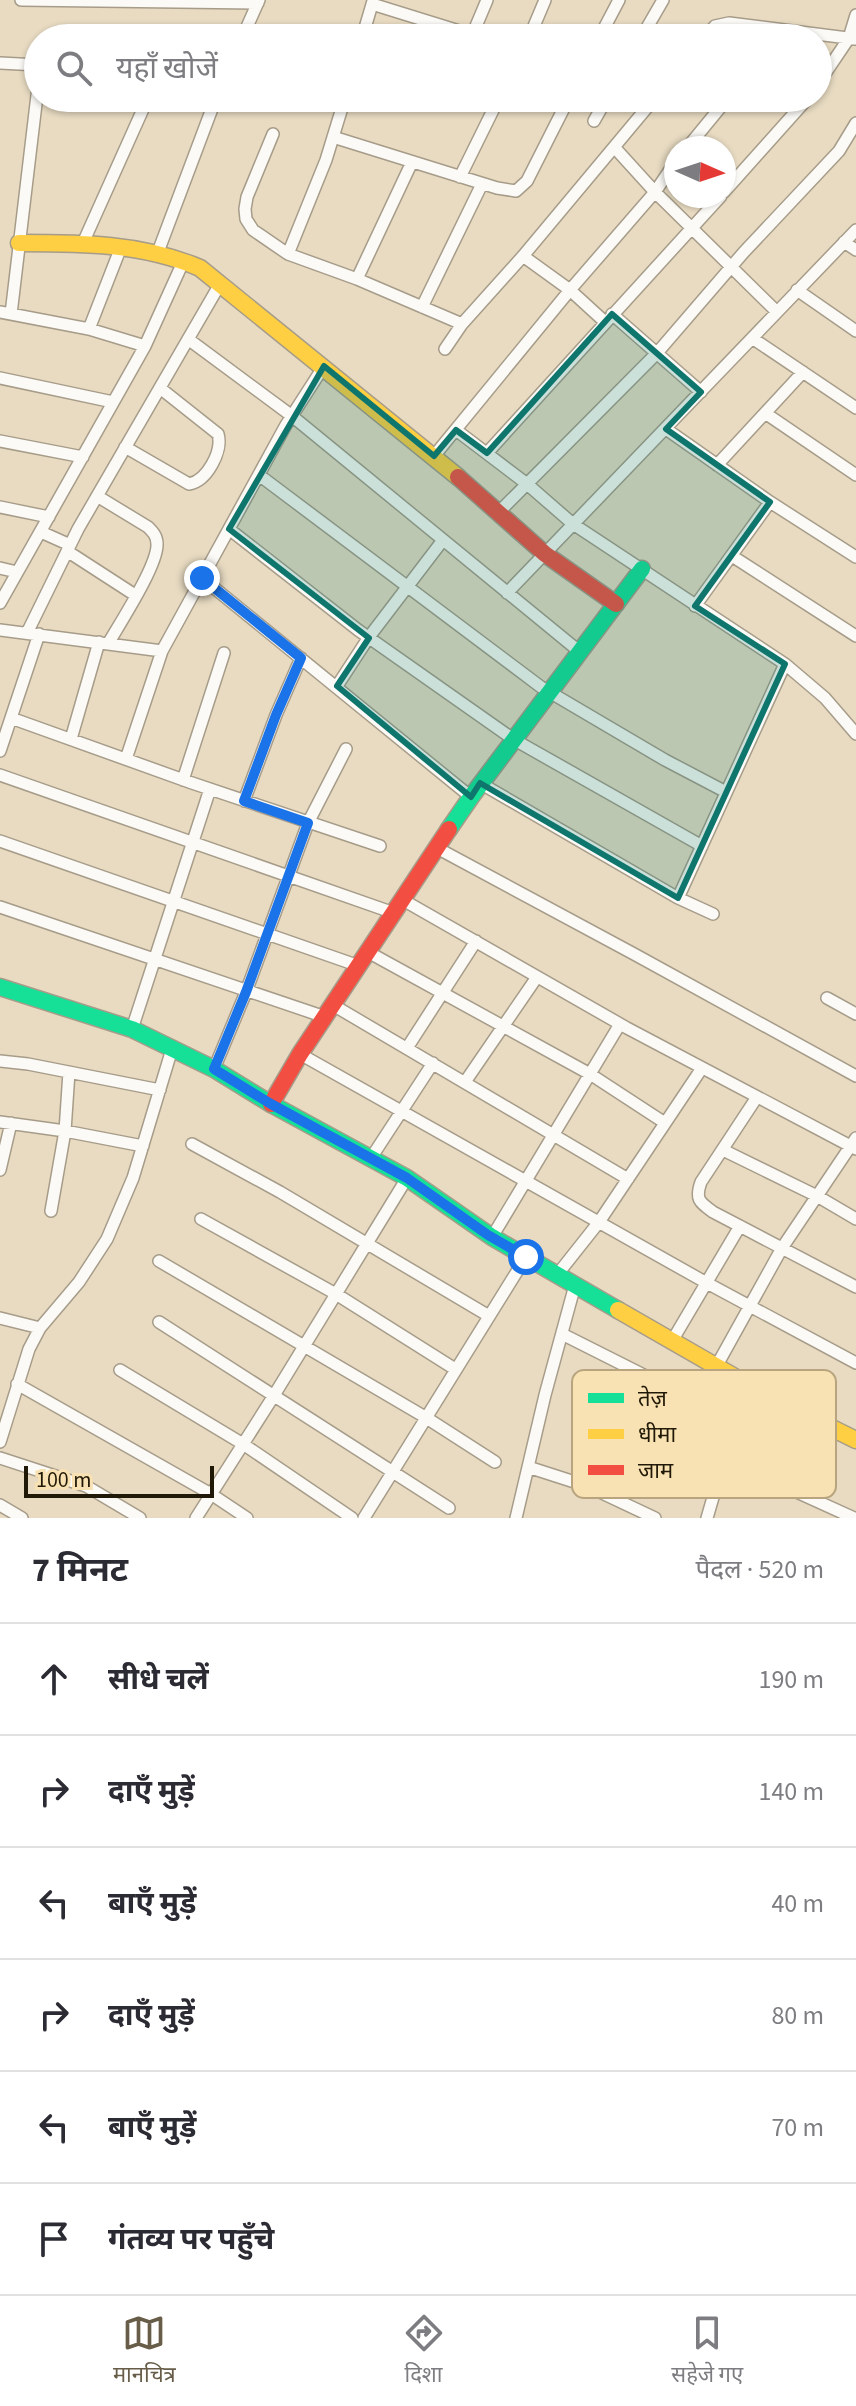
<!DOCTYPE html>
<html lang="hi">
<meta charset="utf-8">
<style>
body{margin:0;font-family:"Source Sans 3","Noto Sans Devanagari",sans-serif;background:#f2f2f3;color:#2b2b33}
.compass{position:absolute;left:664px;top:136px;width:72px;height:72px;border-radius:50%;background:#fff;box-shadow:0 2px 6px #0004;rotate:93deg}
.scale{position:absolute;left:24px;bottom:20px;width:190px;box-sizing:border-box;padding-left:8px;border:4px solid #211907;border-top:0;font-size:22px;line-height:28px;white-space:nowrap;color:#211907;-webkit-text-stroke:6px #f8e1b2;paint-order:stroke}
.stop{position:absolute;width:24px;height:24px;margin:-18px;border:6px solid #1a73e8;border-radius:50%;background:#fff}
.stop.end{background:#1a73e8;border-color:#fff;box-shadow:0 2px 8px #0008}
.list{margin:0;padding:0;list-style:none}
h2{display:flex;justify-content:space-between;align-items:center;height:104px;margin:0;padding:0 32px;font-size:34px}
h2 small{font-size:26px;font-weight:400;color:#7c7c81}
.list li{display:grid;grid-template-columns:52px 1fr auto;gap:24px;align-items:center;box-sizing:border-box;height:112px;padding:0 32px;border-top:2px solid #e1e1e2}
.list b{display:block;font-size:30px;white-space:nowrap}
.list em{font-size:26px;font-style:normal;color:#7c7c81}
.icon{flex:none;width:44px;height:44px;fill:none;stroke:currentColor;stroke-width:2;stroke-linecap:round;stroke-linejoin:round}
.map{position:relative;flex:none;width:856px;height:1518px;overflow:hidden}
.search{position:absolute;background:#fff;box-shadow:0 2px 6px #0004;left:24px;right:24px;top:24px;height:88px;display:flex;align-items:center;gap:20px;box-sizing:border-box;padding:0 28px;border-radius:44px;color:#7c7c81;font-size:30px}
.sheet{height:776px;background:#fff}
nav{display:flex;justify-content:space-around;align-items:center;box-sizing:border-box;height:112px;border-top:2px solid #e1e1e2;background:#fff;font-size:22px;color:#7c7c81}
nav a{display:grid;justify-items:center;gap:4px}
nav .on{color:#675d48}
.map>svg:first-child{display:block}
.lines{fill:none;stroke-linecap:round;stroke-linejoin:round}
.street-casing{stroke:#a69c89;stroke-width:14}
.fast-casing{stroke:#a69c89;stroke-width:19}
.slow-casing{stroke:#a69c89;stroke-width:19}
.jam-casing{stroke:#a69c89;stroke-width:19}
.street{stroke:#fcfaf6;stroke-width:11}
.fast{stroke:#16e098;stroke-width:16}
.slow{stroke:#ffcf43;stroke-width:16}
.jam{stroke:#f24e42;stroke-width:16}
.route{stroke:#1a73e8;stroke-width:10}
.marked{fill:#0f766e;fill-opacity:0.2;stroke:#0f766e;stroke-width:6;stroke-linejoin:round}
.key{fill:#f8e1b2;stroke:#b8a57f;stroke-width:2}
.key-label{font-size:22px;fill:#211907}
</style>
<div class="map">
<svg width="856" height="1518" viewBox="0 0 856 1518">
<rect width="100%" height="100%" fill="#e8dbc2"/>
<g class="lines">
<g class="street-casing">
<path id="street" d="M21,0l237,3
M372,4l100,31
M242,38l17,-38
M362,38l11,-37
M471,38l16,-38
M529,38l16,-38
M599,38l20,-38
M641,38l22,-38
M704,38l11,-12 14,-3 127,16
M0,63l38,2
M818,84l31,-46 7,-23
M594,121l13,-23
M273,134l-26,63 -2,12 1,10 7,11 35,24 69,25 105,45
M333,137l164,51 19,3 11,-10 42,-83
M615,148l40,44 122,120
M687,148l41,-50
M460,177l39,-79
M724,192l84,-94
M844,242l12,8
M83,243l65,-145
M158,252l58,-154
M288,254l38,-94 19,-62
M523,256l47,34 35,32
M357,279l55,-117
M797,290l59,41
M422,307l60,-123
M0,312l89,17 56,17
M11,314l27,-227
M612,314l89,78
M89,329l32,-82
M752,338l104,70
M188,339l104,77 288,236
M445,349l17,-25 61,-68 132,-158
M0,378l113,24
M765,413l91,62
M666,429l104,73 86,55
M456,430l71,54 46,40 212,140 40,34 31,36
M0,441l83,16
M125,447l64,37c18,-3 34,-33 29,-50l-58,-46
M487,453l234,-257
M434,456l136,-166 85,-98 21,-31
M717,465l86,-93
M259,475l282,212 124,73 61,32
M97,496l51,31c5,5 9,9 9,17 1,21 -37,79 -49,100
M0,507l49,10
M498,513l159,-160 87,-101 95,-101 17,-28
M229,529l129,101 155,109 189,107
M41,532l29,13
M67,551l68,44
M732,556l124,80
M0,568l17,4
M202,578l269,219
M507,593l349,-363
M0,603l145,-257 39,-86
M695,606l75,-104
M0,630l162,21
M27,633l51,-104 142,-245
M337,686l32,-49 74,-97
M11,718l181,65 188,63
M71,739l28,-97
M0,751l39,-117
M126,759l36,-108 124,-226 38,-59
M0,775l394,138
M183,780l41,-127
M480,783l198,115 35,16
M244,801l32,-86 25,-57
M0,841l359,125
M437,848l197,106 222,122
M678,898l107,-234
M403,900l224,128 229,121
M0,907l325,110
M368,952l222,122 75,49
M827,998l29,16
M333,1005l295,174
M132,1029l78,-240
M407,1048l69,-107
M300,1054l405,228 151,81
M0,1061l28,3 132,26
M214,1069l32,-77 62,-169 38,-74
M465,1082l72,-105
M757,1097l-56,85c-6,17 -2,20 12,30l143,75
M0,1122l65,9 78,15
M192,1144l88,48 209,124
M723,1150l94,46 39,23
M371,1158l62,-95
M0,1170l11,-47
M51,1211l14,-80 4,-59
M201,1219l135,75 119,75
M492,1237l128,-213
M159,1261l266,156 70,45
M557,1275l42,-53 103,-154
M0,1318l40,10
M159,1322l290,186
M562,1334l173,87
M672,1341l68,-115
M716,1367l66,-119 74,-110
M120,1370l123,74 109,74
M17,1384l194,110 36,24
M0,1442l29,-93 11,-21 39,-46 28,-43 26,-61 39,-129
M0,1458l86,28 54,32
M724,1459l130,59
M528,1467l59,19 68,32
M0,1505l22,13
M196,1518l77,-121 134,-219
M364,1518l162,-261
M516,1518l29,-123 30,-110
M707,1518l39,-134"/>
</g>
<g class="fast-casing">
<path id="fast" d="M449,829l22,-32 171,-228
M0,987l132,42 82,40 57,35 136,74 85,59 126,73"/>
</g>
<g class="slow-casing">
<path id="slow" d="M19,243c63,0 123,0 181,25l258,209
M618,1310l155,89 83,41"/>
</g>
<g class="jam-casing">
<path id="jam" d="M458,477l87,77 71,50
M271,1104l29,-50 149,-225"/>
</g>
<use href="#street" class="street"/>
<use href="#fast" class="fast"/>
<use href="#slow" class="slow"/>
<use href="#jam" class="jam"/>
</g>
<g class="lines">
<path class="route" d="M202,578l99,80 -25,57 -32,86 64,22 -62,169 -32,77 57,35 136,74 81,57 38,22"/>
</g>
<path class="marked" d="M612,314l89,78 -35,37 104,73 -75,104 90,58 -107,234 -198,-115 -9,14 -134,-111 32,-48 -140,-109 95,-163 110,90 22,-26 31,23z"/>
<rect x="572" y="1370" width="264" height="128" rx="12" class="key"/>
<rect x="588" y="1393" width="36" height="10" fill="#16e098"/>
<rect x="588" y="1429" width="36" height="10" fill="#ffcf43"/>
<rect x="588" y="1465" width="36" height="10" fill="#f24e42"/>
<g class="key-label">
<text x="638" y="1406">तेज़</text>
<text x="638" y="1442">धीमा</text>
<text x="638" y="1478">जाम</text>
</g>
</svg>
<svg class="compass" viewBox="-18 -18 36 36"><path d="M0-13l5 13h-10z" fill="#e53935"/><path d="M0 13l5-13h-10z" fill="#7c7c81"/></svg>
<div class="scale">100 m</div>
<div class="stop" style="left:526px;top:1257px"></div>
<div class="stop end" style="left:202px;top:578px"></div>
<div class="search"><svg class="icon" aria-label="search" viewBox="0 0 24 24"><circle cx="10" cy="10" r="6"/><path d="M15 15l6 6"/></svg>यहाँ खोजें</div>
</div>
<section class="sheet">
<h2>7 मिनट<small>पैदल · 520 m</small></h2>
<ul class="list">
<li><svg class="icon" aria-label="ahead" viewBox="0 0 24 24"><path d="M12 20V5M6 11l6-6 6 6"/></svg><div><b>सीधे चलें</b></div><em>190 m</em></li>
<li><svg class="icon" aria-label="right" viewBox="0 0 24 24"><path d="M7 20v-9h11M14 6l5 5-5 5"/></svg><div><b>दाएँ मुड़ें</b></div><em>140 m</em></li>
<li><svg class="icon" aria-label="left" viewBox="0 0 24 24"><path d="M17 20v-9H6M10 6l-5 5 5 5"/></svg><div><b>बाएँ मुड़ें</b></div><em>40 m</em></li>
<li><svg class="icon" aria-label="right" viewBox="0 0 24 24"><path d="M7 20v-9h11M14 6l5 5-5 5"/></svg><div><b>दाएँ मुड़ें</b></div><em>80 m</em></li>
<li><svg class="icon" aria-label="left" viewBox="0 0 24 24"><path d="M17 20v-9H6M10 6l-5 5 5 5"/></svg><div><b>बाएँ मुड़ें</b></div><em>70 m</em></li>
<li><svg class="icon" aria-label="arrive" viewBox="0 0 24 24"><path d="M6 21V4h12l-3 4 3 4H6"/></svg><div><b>गंतव्य पर पहुँचे</b></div></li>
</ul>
</section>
<nav>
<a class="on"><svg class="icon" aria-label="map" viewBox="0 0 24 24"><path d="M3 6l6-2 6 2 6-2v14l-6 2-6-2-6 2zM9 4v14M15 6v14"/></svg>मानचित्र</a>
<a><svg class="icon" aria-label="directions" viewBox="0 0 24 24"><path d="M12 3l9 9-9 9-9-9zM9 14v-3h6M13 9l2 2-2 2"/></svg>दिशा</a>
<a><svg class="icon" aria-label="saved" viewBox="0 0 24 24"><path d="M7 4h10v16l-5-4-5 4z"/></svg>सहेजे गए</a>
</nav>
